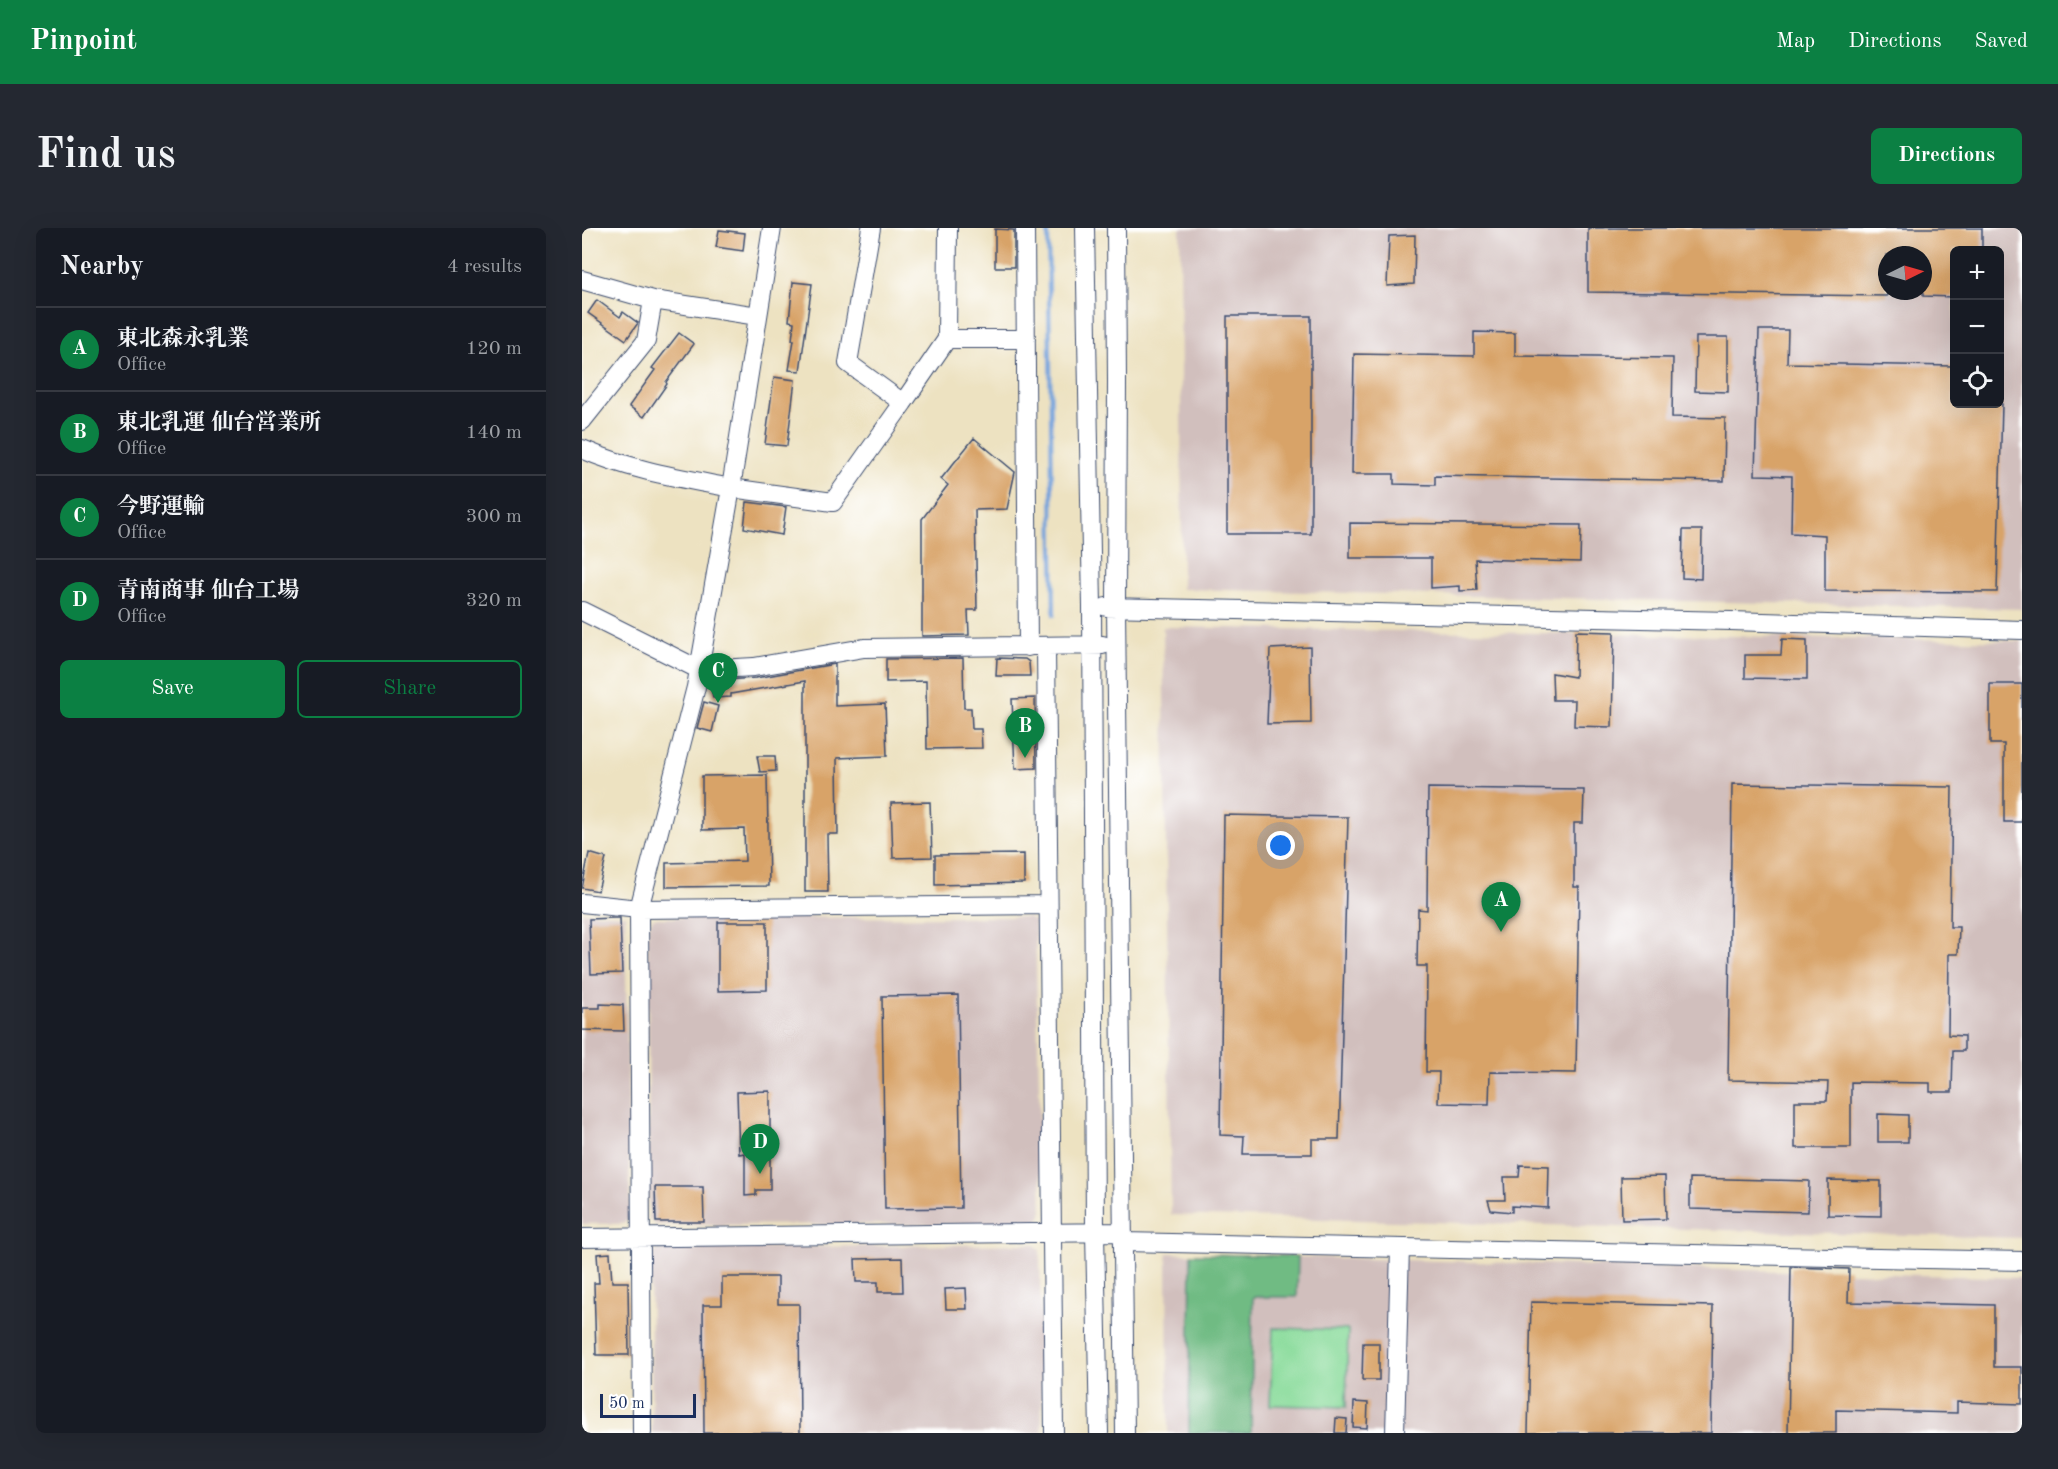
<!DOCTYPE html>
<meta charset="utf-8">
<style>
body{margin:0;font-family:"Old Standard TT","Noto Serif JP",serif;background:#242831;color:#f1f3f6}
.controls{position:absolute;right:18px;top:18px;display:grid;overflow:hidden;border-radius:9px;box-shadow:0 6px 24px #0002}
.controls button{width:54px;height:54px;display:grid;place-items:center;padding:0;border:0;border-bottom:2px solid #363941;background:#171b24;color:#f1f3f6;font:30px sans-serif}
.compass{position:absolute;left:1296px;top:18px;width:54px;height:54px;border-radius:50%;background:#171b24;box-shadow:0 6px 24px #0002;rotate:85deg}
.scale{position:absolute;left:18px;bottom:15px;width:96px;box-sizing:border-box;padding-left:6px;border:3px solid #1b2f5e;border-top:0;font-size:16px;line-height:21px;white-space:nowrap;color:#1b2f5e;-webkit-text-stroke:4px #fff;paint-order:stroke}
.you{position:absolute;left:699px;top:618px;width:21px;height:21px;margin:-15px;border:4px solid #fff;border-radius:50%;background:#1a73e8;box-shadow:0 0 0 9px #1a73e833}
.badge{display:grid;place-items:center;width:39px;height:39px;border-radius:50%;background:#0b8043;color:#fff;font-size:20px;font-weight:700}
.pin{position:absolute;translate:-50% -50px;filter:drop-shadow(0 2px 3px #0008)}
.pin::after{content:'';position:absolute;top:32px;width:21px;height:18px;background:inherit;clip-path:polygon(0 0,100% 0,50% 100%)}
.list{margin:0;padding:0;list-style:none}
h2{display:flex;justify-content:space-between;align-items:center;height:78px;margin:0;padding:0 24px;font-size:26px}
h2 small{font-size:20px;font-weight:400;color:#9ea1a6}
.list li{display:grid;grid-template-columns:39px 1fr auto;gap:18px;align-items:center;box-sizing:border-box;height:84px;padding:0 24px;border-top:2px solid #363941}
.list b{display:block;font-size:22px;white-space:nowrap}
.list p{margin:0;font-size:20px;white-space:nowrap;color:#9ea1a6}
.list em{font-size:20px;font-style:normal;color:#9ea1a6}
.actions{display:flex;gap:12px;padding:18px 24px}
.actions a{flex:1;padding:14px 0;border:2px solid #0b8043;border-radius:9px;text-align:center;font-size:21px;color:#0b8043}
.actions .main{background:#0b8043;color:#fff}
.icon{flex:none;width:33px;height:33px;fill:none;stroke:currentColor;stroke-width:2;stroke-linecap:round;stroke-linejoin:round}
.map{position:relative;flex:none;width:1440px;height:1205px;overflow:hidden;border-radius:9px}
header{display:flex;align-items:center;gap:36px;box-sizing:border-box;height:84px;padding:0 30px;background:#0b8043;color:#fff}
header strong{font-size:28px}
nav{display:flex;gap:33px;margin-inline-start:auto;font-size:21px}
.intro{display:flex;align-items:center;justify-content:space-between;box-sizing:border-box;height:144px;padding:0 36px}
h1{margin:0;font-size:42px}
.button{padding:15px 27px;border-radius:9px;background:#0b8043;color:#fff;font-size:21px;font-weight:700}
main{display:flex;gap:36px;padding:0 36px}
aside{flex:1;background:#171b24;border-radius:9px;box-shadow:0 6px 24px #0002}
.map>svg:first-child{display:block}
.industrial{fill:#d1bfbd;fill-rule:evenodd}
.green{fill:#8adb9b;stroke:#52857c;stroke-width:1.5}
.forest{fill:#6fbb83;stroke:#457570;stroke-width:1.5}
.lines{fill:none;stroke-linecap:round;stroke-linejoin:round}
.stream{stroke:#72a1db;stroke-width:4}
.building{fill:#d8a367}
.minor-casing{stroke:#3a4a6d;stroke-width:20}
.minor{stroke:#fff;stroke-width:18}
</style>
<header>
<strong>Pinpoint</strong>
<nav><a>Map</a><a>Directions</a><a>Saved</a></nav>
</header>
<div class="intro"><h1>Find us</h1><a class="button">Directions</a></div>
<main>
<aside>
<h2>Nearby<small>4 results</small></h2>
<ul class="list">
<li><span class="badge">A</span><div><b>東北森永乳業</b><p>Office</p></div><em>120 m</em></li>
<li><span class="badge">B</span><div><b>東北乳運 仙台営業所</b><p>Office</p></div><em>140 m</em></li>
<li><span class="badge">C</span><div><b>今野運輸</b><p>Office</p></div><em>300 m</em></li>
<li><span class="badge">D</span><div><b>青南商事 仙台工場</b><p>Office</p></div><em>320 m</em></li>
</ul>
<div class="actions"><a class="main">Save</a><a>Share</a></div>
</aside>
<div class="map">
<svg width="1440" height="1205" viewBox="0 0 1440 1205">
<rect width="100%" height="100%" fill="#fff"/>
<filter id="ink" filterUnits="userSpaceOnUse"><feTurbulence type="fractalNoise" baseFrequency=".0167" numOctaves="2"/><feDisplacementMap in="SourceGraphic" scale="12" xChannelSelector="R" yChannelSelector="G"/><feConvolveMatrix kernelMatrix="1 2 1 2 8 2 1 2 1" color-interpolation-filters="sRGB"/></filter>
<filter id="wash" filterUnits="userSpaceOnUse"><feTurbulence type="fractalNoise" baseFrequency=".008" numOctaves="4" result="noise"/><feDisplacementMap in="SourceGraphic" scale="24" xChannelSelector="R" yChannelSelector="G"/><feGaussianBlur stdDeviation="1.35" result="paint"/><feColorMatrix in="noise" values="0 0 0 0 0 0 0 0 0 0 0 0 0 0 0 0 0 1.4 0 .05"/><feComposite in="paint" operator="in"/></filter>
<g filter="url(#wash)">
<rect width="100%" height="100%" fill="#ede2c1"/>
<path class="industrial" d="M598,0h842v381l-840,-20zM1372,22h46v154h-46zM1305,27h36v36h-36z
M581,399l859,14v597l-851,-23z
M0,684l43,3 5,302 -7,7h-41z
M447,689l6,5 7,294 -8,8 -379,1 -6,-7 -1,-289 5,-11z
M452,1016l6,6 2,183h-390l-2,-174 9,-10z
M585,1025l855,25v155h-854z"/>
<path class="green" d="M691,1100l75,2 -2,77 -76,-2z"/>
<path class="forest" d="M609,1026l107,2 -1,41h-44l-2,136h-62z"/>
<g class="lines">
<path class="stream" d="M466,0l6,387"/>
</g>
<g id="blocks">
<path class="building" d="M1006,0h394v22h-28v47l-31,-1v-41h-36v41l-299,-4z
M413,1l19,1v37h-19z
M137,2l26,3 -2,18 -27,-4z
M833,7l-1,49 -27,2 2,-50z
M211,54l19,2 -12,87 -11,-1 5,-30h-2l2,-18 -5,-1z
M15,72l23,17 3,-5 15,11 -12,17 -38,-27z
M645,88h84v218h-84z
M1177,102h29l-1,33 167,3v38h48l-5,188 -172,-1v-56l-34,-2 1,-57 -37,-1z
M892,104l41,1v23l158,2 -1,59 53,1 -1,63 -289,-5v9l-41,-1v-10h-42l2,-120 120,2z
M97,105l15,11 -28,38 1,2 -23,33 -15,-11 26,-36 -3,-2z
M1114,109h32v55l-33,-1z
M192,149l21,3 -8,66 -22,-2z
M392,210l41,34 -8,37 -32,1 2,100h-9l1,25 -47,1v-117l26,-34 -7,-6z
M165,274l39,5 -4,28 -38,-7z
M768,295l231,2 -1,37 -105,-3 2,31 -17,1v-5l-29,2v-30h-81z
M1101,302h19l-1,49 -19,-1z
M994,403l38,1 -2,95 -38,-1 1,-26h-22l-1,-27 23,4z
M1200,411l25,1v39l-62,-1v-23h36z
M728,419l1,76 -44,1 3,-75z
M381,430l1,50h7l1,21h9l1,19 -55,1 -1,-68 -40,1v-23z
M415,430l28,1 4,3 1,14h-34z
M253,436v42l50,-2 2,52 -50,2 1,76h-11l1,58h-23v-211l-74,13v3l-18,1 -3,-17 46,-3z
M1408,456h32v138h-18v-78h-14z
M453,470l1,70 -21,1 -3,-70z
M122,474l14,4 -6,26 -15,-4z
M175,528h18l1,15 -16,1z
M185,547l2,111 -103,1v-24l79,-2 -1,-32 -42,1v-54z
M1150,556l220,3 -2,140h9l-1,27h-9l-1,81 16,1v15h-11l-1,41h-22v-9l-79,-1v66h-56v-47h32l1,-19 -100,-2z
M846,560l156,2 -1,33h-9v64h5l-3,186 -86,-1 -1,32 -51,-1 1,-31h-13l1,-106h-10l1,-57 9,1z
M348,574l2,55 -39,1 -2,-55z
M642,587l124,2 -9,322h-27v15h-69l1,-18 -24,-1z
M7,625l17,5 -8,33 -16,-3z
M442,626v29l-89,2v-30z
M32,690h6l2,55 -31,1 -2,-55z
M136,694h49v68l-49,1z
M376,767l3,213 -76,1 -3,-213z
M18,776l23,1 1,26 -42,-1v-22h18z
M188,863v99h-14v5l-11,1v-43l-6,1 -2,-62z
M1296,886l30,1v27h-30z
M938,937l29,1 -1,42 -36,-2v6l-21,-2 -3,-10h17l-1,-23h15z
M1083,948l1,43 -44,1 -1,-43z
M1108,950l119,3 -1,31 -118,-3z
M1246,952l53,1v35l-53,-1z
M73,959h48l1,35h-48z
M28,1025l2,29h16l1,73h-33l-2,-72h5l-2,-29z
M320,1030l1,34h-25v-10h-22l-1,-23z
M1209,1039l58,2 -1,33 146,3v62h28v37l-65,-2v11l-121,-3v23h-48z
M140,1049h56v27h21l1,129h-96l-1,-128h19z
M384,1060l1,21h-21l-1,-20z
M949,1074l182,4 -2,127h-183z
M781,1115h16v37h-17z
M772,1174l14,1 -1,25 -14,-1z
M754,1190l11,1 -1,14h-11z"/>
</g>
</g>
<g filter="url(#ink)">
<use href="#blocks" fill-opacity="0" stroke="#3a4a6d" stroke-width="1.5"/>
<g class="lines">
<g class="minor-casing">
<path id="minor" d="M443,0l3,419
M503,0l7,379 3,625 4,201
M534,0l1,153 -1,226 9,826
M0,52l71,20 105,16
M365,111h79
M321,175l44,-64 1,-111
M0,193l64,-80 7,-41
M0,221c48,21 98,29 149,39l41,-260
M524,379l625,14 291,9
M0,383l118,59 54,-3 110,-19 239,-3
M464,418l8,787
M0,675l57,6 409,-4
M0,1010l541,-6
M541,1014l899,19
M60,1205l-3,-524 57,-222 35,-199 102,14 70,-99 -55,-40 23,-135
M813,1205l5,-185"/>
</g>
<use href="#minor" class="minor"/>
</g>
</g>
</svg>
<div class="controls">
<button>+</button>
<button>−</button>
<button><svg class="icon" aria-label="locate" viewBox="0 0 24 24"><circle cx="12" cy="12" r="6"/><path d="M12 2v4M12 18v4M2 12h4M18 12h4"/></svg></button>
</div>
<svg class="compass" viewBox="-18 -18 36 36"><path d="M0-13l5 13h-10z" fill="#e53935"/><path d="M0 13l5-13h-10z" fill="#9ea1a6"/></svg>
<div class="scale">50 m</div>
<div class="you"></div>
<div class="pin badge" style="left:919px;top:704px">A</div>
<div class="pin badge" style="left:443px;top:530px">B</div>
<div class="pin badge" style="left:136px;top:475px">C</div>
<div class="pin badge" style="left:178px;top:946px">D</div>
</div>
</main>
